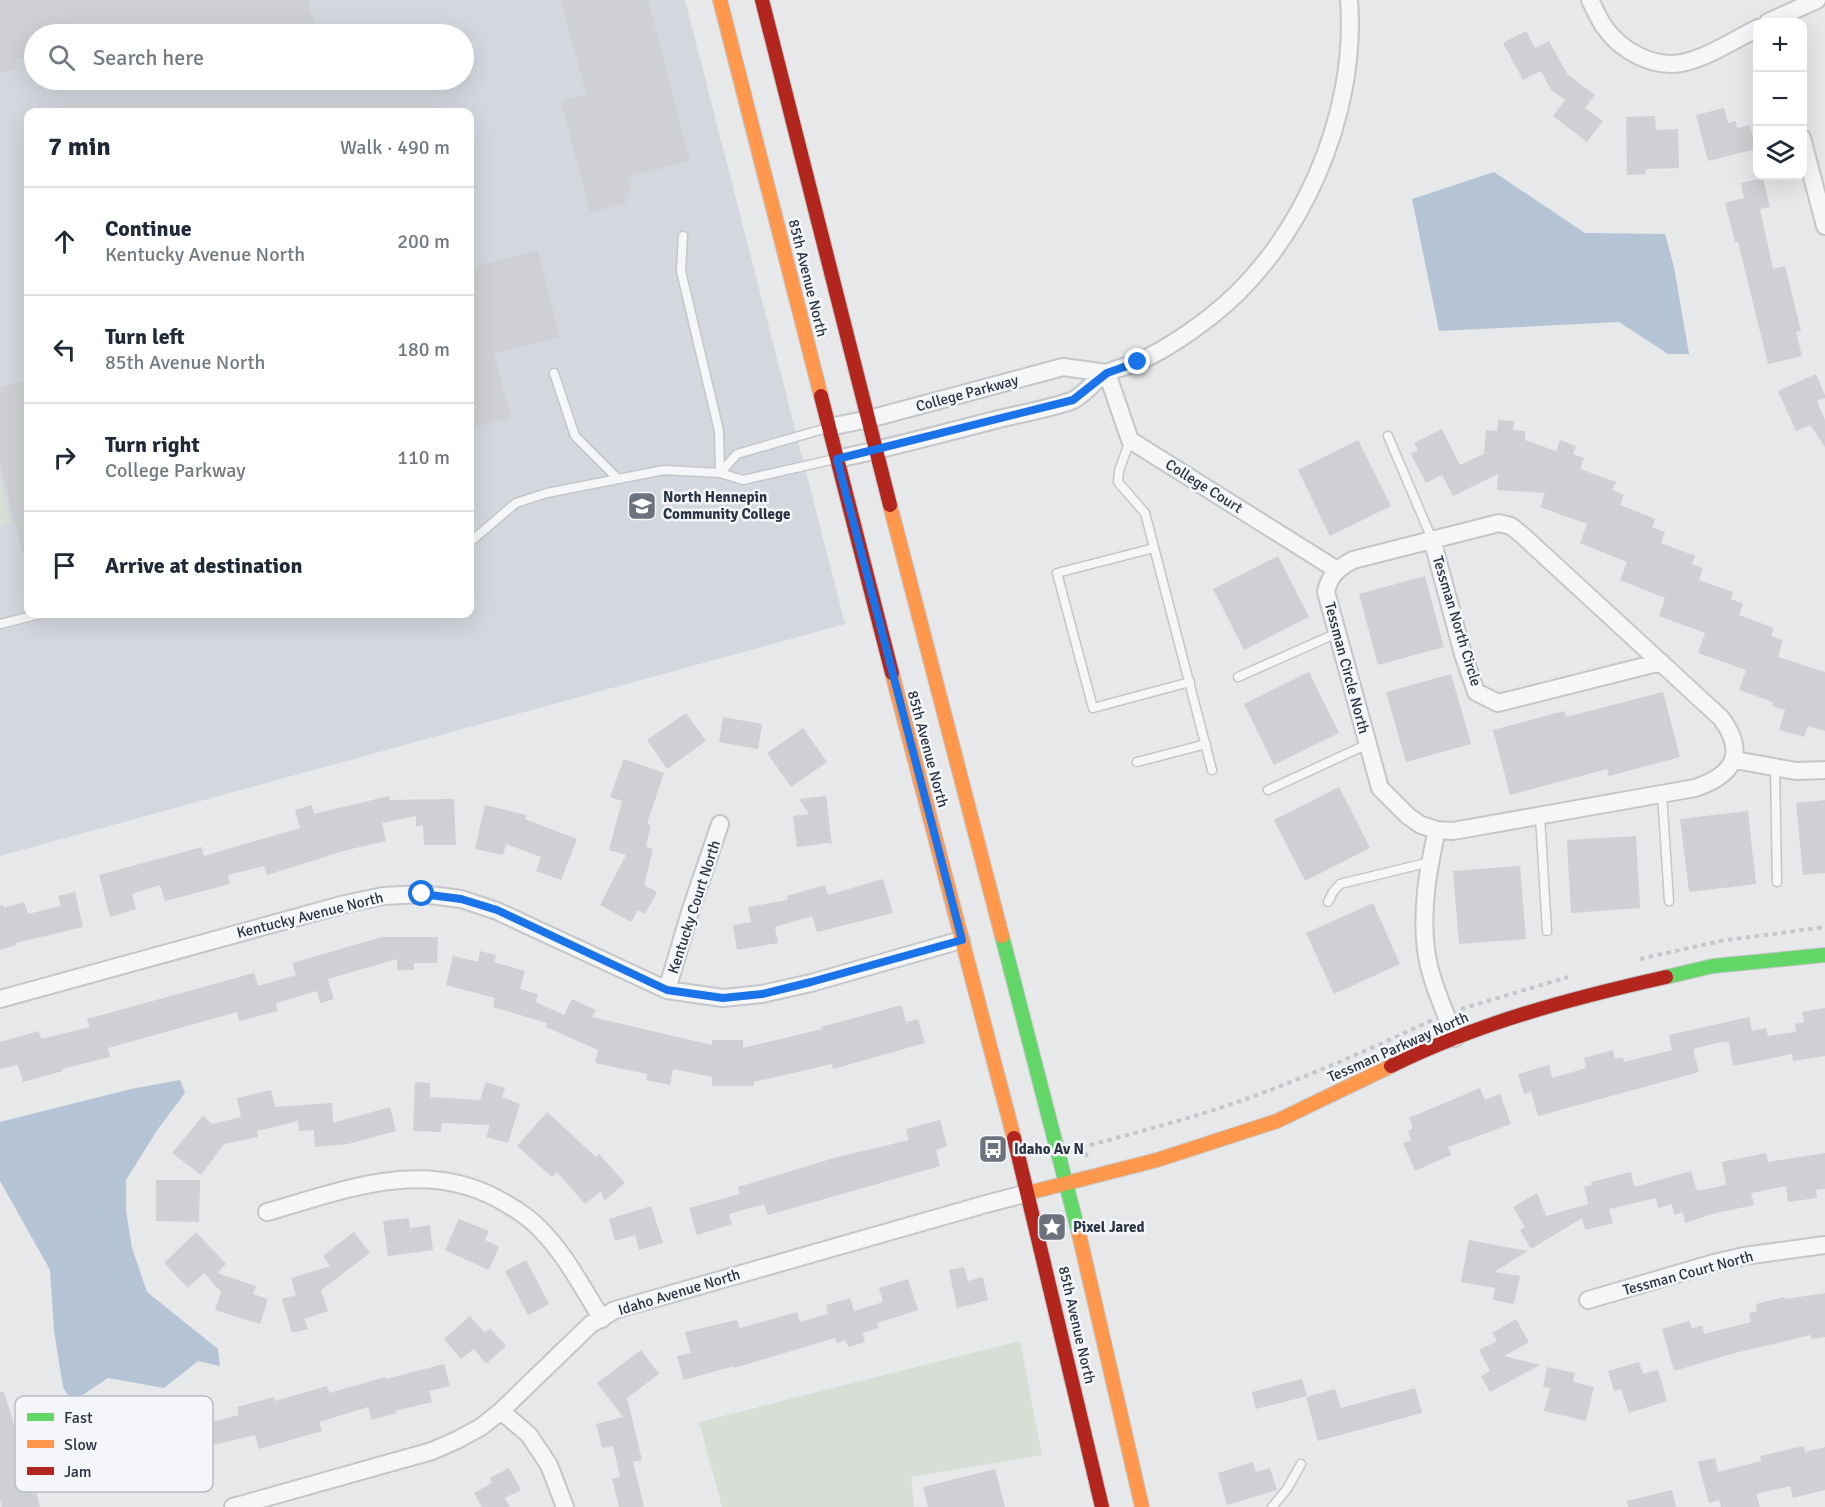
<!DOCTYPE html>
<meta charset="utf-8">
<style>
body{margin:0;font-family:Signika,sans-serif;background:#f2f2f3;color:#1f2937}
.controls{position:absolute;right:18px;top:18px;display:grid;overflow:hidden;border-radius:12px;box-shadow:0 6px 24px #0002}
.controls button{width:54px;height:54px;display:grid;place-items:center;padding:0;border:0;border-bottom:2px solid #e0e1e3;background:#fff;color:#1f2937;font:30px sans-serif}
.stop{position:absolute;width:18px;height:18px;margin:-14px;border:4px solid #1a73e8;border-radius:50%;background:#fff}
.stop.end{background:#1a73e8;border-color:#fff;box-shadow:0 2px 6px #0008}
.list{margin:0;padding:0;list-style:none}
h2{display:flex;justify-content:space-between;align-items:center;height:78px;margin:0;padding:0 24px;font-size:26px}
h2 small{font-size:20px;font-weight:400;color:#747a83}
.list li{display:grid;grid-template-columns:39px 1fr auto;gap:18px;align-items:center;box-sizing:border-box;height:108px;padding:0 24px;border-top:2px solid #e0e1e3}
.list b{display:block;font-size:22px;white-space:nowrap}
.list p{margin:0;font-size:20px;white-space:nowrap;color:#747a83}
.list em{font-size:20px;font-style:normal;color:#747a83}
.icon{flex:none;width:33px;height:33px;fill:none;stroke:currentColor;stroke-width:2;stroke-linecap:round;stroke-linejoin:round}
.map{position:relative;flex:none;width:1825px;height:1507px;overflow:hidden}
.search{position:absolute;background:#fff;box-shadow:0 6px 24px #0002;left:24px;top:24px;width:450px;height:66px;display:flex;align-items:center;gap:15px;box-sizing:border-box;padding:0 21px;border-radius:33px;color:#747a83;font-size:22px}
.panel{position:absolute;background:#fff;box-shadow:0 6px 24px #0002;left:24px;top:108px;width:450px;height:510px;border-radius:12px}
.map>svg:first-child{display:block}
.built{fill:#d4d7dd;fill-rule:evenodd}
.green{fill:#d6ded6}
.water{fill:#b4c4d5}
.building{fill:#ced0d3}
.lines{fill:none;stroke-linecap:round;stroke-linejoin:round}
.lane-casing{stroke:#c4c6c8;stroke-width:11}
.street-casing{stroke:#c4c6c8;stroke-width:20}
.fast-casing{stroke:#c4c6c8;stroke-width:16}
.slow-casing{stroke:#c4c6c8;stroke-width:16}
.jam-casing{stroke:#c4c6c8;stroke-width:16}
.path{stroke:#c5c6ca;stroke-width:4;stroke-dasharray:4.5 4.5;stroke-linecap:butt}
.lane{stroke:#f5f6f7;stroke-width:8}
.street{stroke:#f5f6f7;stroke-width:16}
.fast{stroke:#63d668;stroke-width:14}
.slow{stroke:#ff974d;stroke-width:14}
.jam{stroke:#b3261e;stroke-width:14}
.route{stroke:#1a73e8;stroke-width:8}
.labels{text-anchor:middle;stroke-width:5;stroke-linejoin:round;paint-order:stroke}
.street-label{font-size:15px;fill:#2b3445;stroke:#f4f6f9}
.poi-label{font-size:15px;font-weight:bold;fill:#2b3445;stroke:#f4f6f9;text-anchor:start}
.key{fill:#f4f6f9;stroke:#b8bcc3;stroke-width:1.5}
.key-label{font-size:16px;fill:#2b3445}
</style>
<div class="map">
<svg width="1825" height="1507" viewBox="0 0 1825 1507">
<rect width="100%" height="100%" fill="#e6e8ea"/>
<path class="built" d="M0,0h685l160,624 -845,232zM34,34h430v46h-430zM28,112h442v502h-442z"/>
<path class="green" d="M0,479l12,45 -12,3z
M1020,1341l22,114 -131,22 3,30h-192l-23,-85z"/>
<path class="water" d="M1494,172l91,61 80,1 9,33 15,87h-21l-49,-32 -180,9 -27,-132z
M180,1080l5,13 -27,36 -32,51v31l6,37 15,44 71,57 2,17 -22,-5 -34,27 -56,-10 -36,24 -9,-15 -9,-56 -4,-61 -50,-89v-59l131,-33z"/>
<path class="building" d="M0,0h308l9,34h-283v21l-19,5 2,8 -17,5z
M561,0h87l42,161 -62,16 4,15 -8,2 2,9 -36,10 -29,-112 25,-7z
M1526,31l9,17 14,-7 18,33 28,21 -10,13 18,13 -16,21 -34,-26 12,-16 -14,-10 -10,-19 -18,9 -20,-37z
M1724,108l4,15 8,-2 1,7 13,-3 6,24 -48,12 -12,-46z
M1655,116l1,14 22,-1 1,39 -33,1v5l-19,1 -1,-58z
M1763,178l7,29 -10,2 13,60 12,-3 16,65 -5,1 6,24 -34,8 -30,-122h-3l-10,-39 19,-5 -3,-15z
M538,250l22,87 -66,16 17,65 -38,10 -3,-13v-147z
M1816,374l9,21v3l-8,3 8,19v27l-15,-22 -14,6 -18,-40z
M28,380v174l-5,1 -23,-90v-78z
M1498,420l16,1 -1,9 12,1v9l31,11 4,-11 16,6 -3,8 11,4 -4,11 36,13 -4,8 12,5 -4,10 35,14 -3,8 13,5 -4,11 34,13 -3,8 11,4 -4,12 34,12 -2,7 12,5 -4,11 35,13 -3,8 12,4 -5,17 47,15v59l-17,-5 -4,11 -25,-7 6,-20 -13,-4 1,-4 -34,-12 7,-20 -48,-17 7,-20 -46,-17 6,-18 -45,-18 7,-18 -47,-19 7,-19 -47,-17 5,-14 -48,-3 1,-16 -45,22 -11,-21 -16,8 -15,-29 7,-4 -4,-7 28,-14 18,36 24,-11 2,-24 11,1z
M1358,440l33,66 -61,30 -32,-66z
M1278,556l31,61 -65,33 -31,-61z
M1425,576l19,71 -66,18 -19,-71z
M1309,672l30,61 -65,32 -30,-61z
M1451,674l20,70 -65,18 -20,-70z
M1663,692l17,65 -71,19 -2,-7 -97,26 -17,-65 71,-19 2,6z
M686,713l20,28 -39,28 -20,-29z
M723,717l39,7 -4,25 -39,-7z
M803,728l24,34 -36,25 -24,-34z
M624,759l40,14 -17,51 4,1 -5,22 7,2 -9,36 13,7 -12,22 -7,-4 -7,12 -31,-17 26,-50 -17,-5 13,-49 -12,-4z
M1339,787l31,61 -65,33 -31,-61z
M389,796l1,4 64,-1 2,46h-32l-1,-19h-7v-10l-34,7 4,18 -39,9 -80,25 -3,-9 -36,9 2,9 -65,17 -5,-16 -28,9 4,15 -26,8 -11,-42 103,-28 2,9 96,-28 -5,-18 17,-5 2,9z
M826,796l6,50 -2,-3 -33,4 -4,-31 16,-2 -10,-15z
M1825,800v73l-22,2 -7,-72z
M485,805l41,10 -1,4 52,20 -16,41 -25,-9 5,-14 -35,-13 -3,11 -28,-6z
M1748,811l8,73 -67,8 -9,-73z
M1636,836l4,72 -69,5 -4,-73z
M1520,866l6,73 -67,5 -6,-73z
M883,879l10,34 -76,19 -5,-16 -37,11 3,16 -41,7 -4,-25 18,-3 -3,-15 40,-7 -1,-4 38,-11 3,10z
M75,892l8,35 -68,16 1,2 -16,5v-44l3,-1 1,3 20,-6 4,12 33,-8 -3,-10z
M1373,903l27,61 -66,30 -28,-61z
M382,937h56l-1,26h-23v7h-17v-11l-69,20 6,20 -14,4 -3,-12 -41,12 2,8 -39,10 -2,-9 -129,36 2,9 -48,12 1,2 -40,11 -5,-17 -18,4v-27l39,-11 2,8 49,-12 -3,-8 167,-46 4,13 38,-11 -4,-12z
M480,951l16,4 -2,7 31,9 -5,18 18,5 -2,8 28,13 8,-16 24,11 -4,7 120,28v-5h31v8l79,-19 -1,-2 81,-22 4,17 12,-3 7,24 -92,26 -1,-5 -78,18v4h-42v-9l-39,-8 -3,16 -24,-5 1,-6 -52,-11 3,-13 -52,-23 1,-4 -54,-16 2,-9 -49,-13 7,-29 25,6z
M1825,1008v48l-32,5 -1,-7 -59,12 -4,-24h-8l-28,7 6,23 -161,44 -7,-24 -7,2 -6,-20 31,-9 3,13 34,-10 -2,-10 29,-8 2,9 8,-2 1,5 48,-12 -3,-15 80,-18 3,14 14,-3 2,8 28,-4 -1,-8 9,-2 -2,-10z
M415,1082l15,1v14l50,3 6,-18 19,6 -3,9 18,7 -12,39 -22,-6 4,-12 -48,-2 -1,9 -28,-1z
M1480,1088l5,12 15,-6 11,30 -63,23 3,8 -36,16 -12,-28 8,-3 -3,-9 5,-3 -4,-10z
M271,1090l4,17 57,-4 1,20 57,-16 6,24 -48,13 -33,3 -1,-17 -15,1 -1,-10 -41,10 1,6 -34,7 -23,31 -29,-22 31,-37 9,8 29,-7 -4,-19z
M547,1112l49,45 3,-3 26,29 -21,18 -3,-10 -16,13 -28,-32 -5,5 -35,-31z
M940,1120l7,26 -11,4 4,16 -172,49 -4,-11 -35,10 3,10 -35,11 -8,-27 51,-14 -2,-7 96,-29 75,-18 -3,-11z
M1766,1153l2,9 57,-9v36l-9,1 1,8 -29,4 -2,-16 -35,7 3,12 -42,9 -27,9 -2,-11 -9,3 -2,-11 -14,4 -2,-10 -47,11 4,14 -28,7 -3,-12 -51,31 -11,-19 5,-3 -12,-20 24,-14 9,23 42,-12 -4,-17 8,-2 -1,-3 40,-10 3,15 57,-16 6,20 29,-6 -4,-23z
M156,1180h44l-1,42 -43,-1z
M651,1206l12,37 -24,7 -4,-15 -20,6 -6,-22z
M409,1218l1,10 20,-3 3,25 -45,6 -5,-35z
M459,1219l30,12 -4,9 14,7 -10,23 -44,-20z
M196,1232l30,32 -9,9 39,13 -3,8 15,5 -8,25 -45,-14 6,-18 -17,-19 -16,15 -24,-25z
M354,1232l16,21 -49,37 7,21 -24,8 4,10 -16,4 -10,-34 14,-4 -5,-17 39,-12 -7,-10z
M1469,1240l59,11 -34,21 26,4 -6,28 -21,-4 2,-12 -34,-6z
M526,1260l23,44 -21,11 -23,-44z
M964,1267l4,14 15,-4 5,23 -31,8 -8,-38z
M908,1279l10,31 -41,13 2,5 -17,5 3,9 -17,5 -2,-7 -9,3 -2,-5 -101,30v-2l-50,14 -7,-24 14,-3 -6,-21 52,-12 3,8 57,-16 3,10 28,-8 -2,-9 24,-7 4,13 29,-9 -4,-14z
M1825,1293v44l-14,2v-4l-80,19 -57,17 -12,-42 27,-8 3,8 10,-4 2,9 47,-12 -2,-9 8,-2 -1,-7 28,-7 1,2z
M470,1316l15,17 5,-5 16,18 -20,18 -12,-15 -13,10 -17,-20z
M1516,1319l13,23 -25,14 36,9 -50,27 -9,-16 9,-5 -11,-21 18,-9 -5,-8z
M641,1350l18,24 -32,24 15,62 -9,2 11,45h-25l-7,-28 8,-2 -7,-31 -11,2 -6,-24 27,-7 -26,-34z
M1639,1362l4,12 15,-4 9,31 -38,12 -8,-24 -7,2 -6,-20z
M444,1364l6,22 -21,5 3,11 -37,9 1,2 -24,7 -4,-13 -49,15 3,9 -63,18 -4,-14 -54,13 -6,-22 44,-11 -2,-8 37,-10 1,4 52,-15 2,7 56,-16 1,2z
M1547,1367l28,6 -2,9 21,5 -8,34 -42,-10 6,-23 -7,-1z
M1302,1379l5,17 -51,13 -4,-17z
M1415,1388l7,25 -104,28 -12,-44 29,-8 6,19z
M0,1392h4l27,89h2l7,26h-38l-2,-8z
M156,1419l10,34 -9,3 6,20 -60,17 -10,-33 37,-10 -7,-22z
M1804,1446l1,6 20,-5v43l-32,8 -3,-12 -34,8 4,13h-39l-2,-7 -10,3 -11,-41 17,-4 3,14 43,-11 -1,-5z
M1253,1462l3,10 14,-4 7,22 -50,15 -9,-32z
M509,1468l12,22 -16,8 5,9h-28l-8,-14 18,-10 -2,-5z
M995,1469l10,38h-77l-5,-20z
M1672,1490l4,17h-48l-1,-6z"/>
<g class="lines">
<g class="lane-casing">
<path id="lane" d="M683,236l-2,35 38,160 1,42
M554,373l21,63 43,43
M1388,436l44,103
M1130,440l-11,31 -1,11 27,31 67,257
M720,473l17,-19 90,-26
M470,542l46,-39 31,-10 117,-23 56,3 23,7 92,-21
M1154,548l-97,25 36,135 97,-26
M0,624l40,-10
M1238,677l99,-44
M1137,762l69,-18
M1775,767l2,115
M1268,790l100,-46
M1662,794l7,107
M1540,816l7,115
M1328,902l5,-10 7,-8 90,-22
M1272,1507l15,-18 14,-25"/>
</g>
<g class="street-casing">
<path id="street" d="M1590,0c4,8 8,17 13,25 17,26 52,45 83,37 26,-7 48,-22 72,-34
M1768,22l49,-22
M1802,138l23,88
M1107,373l23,67 207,130
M829,427l40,-8 194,-52 44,6
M837,459c52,-11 103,-25 154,-38 26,-7 54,-11 80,-20 13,-5 23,-21 36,-28 9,-5 20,-6 30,-11 25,-10 51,-28 73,-45 91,-70 148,-203 139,-317
M1499,523l12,3 10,8 200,184c26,35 13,57 -26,70l-242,43 -16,-1 -16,-5 -13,-9 -28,-28 -54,-196c3,-16 12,-24 27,-32z
M1432,539l31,115 13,38 22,11 163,-41
M1735,760l61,11 29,-1
M1437,830c-9,39 -16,79 -11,120 4,30 18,59 29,88
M667,990l24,-81 29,-85
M0,999l345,-95 38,-8 39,-2 39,5 36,12 170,79 56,8 39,-4 49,-11 150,-43
M267,1212c75,-21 154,-54 229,-14 15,8 32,18 44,31 26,26 43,60 62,90
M1588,1300l126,-37 30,-7 81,-11
M501,1411l28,24 20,30 16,42
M233,1507l199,-56 25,-11 24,-13 20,-16 90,-87 24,-14 371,-106 42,-11"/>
</g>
<g class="fast-casing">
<path id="fast" d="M1002,936l77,298
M1666,977l47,-11 112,-11"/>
</g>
<g class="slow-casing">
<path id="slow" d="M720,0l101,396
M890,505l112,431
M892,673l122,465
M1028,1193l129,-33 120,-39 114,-55
M1079,1234l63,273"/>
</g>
<g class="jam-casing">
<path id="jam" d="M762,0l128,505
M821,396l71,277
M1391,1066c87,-43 181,-68 275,-89
M1014,1138l88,369"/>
</g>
<path class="path" d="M1640,959l80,-18 105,-14
M1461,1009l107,-32
M1087,1157l-4,-10c55,-15 110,-29 163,-48 63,-23 125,-50 186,-79"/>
<use href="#lane" class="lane"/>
<use href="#street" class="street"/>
<use href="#fast" class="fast"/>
<use href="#slow" class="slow"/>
<use href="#jam" class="jam"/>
</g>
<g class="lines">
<path class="route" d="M422,894l39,5 36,11 170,80 56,8 39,-4 49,-12 151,-42 -125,-481 236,-59 34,-27 31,-11"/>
</g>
<defs>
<g id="university-square" transform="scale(1.5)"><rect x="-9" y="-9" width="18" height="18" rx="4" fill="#6c737f" stroke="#f4f6f9"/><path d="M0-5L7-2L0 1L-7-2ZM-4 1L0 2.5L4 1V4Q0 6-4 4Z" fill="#fff"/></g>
<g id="bus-square" transform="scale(1.5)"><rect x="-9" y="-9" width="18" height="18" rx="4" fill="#6c737f" stroke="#f4f6f9"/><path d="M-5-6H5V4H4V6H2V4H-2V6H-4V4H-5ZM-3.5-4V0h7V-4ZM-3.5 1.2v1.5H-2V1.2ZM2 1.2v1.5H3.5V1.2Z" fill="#fff"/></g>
<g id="sight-square" transform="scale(1.5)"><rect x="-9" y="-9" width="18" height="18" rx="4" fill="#6c737f" stroke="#f4f6f9"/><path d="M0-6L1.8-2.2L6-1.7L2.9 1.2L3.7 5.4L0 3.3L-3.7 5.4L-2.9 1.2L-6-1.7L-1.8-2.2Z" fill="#fff"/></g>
</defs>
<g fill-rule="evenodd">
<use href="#university-square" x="642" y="506"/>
<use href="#bus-square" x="993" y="1149"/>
<use href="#sight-square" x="1052" y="1227"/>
</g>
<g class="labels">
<g class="street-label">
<text transform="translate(808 278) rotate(76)" y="5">85th Avenue North</text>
<text transform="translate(967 393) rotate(-15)" y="5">College Parkway</text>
<text transform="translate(1204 486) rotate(32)" y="5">College Court</text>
<text transform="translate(1457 621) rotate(73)" y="5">Tessman North Circle</text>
<text transform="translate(1347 668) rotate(75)" y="5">Tessman Circle North</text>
<text transform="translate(928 749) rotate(75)" y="5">85th Avenue North</text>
<text transform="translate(694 907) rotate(-72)" y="5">Kentucky Court North</text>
<text transform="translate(310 915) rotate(-14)" y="5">Kentucky Avenue North</text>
<text transform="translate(1398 1047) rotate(-24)" y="5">Tessman Parkway North</text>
<text transform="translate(1688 1273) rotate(-15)" y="5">Tessman Court North</text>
<text transform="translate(679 1292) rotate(-17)" y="5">Idaho Avenue North</text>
<text transform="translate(1077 1325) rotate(77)" y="5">85th Avenue North</text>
</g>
<g class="poi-label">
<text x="663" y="502">North Hennepin<tspan x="663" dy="17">Community College</tspan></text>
<text x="1014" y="1154">Idaho Av N</text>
<text x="1073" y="1232">Pixel Jared</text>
</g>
</g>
<rect x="15" y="1396" width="198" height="96" rx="9" class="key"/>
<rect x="27" y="1413" width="27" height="8" fill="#63d668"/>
<rect x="27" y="1440" width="27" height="8" fill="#ff974d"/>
<rect x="27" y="1467" width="27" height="8" fill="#b3261e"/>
<g class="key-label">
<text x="64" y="1423">Fast</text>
<text x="64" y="1450">Slow</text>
<text x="64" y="1477">Jam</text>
</g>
</svg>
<div class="controls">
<button>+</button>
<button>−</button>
<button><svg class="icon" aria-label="layers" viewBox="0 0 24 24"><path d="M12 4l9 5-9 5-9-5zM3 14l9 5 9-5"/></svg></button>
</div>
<div class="stop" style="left:422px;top:894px"></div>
<div class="stop end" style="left:1138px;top:362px"></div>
<div class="search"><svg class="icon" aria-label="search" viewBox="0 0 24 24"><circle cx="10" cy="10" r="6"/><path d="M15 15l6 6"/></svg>Search here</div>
<section class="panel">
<h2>7 min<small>Walk · 490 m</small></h2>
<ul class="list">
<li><svg class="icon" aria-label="ahead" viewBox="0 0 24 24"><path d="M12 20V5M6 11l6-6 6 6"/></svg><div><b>Continue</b><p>Kentucky Avenue North</p></div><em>200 m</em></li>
<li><svg class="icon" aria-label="left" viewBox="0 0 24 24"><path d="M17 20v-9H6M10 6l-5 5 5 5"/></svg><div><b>Turn left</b><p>85th Avenue North</p></div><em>180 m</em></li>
<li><svg class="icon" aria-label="right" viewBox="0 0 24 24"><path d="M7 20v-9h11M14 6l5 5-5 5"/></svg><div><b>Turn right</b><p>College Parkway</p></div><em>110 m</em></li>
<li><svg class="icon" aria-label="arrive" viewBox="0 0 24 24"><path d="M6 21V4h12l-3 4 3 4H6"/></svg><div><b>Arrive at destination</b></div></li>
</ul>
</section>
</div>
